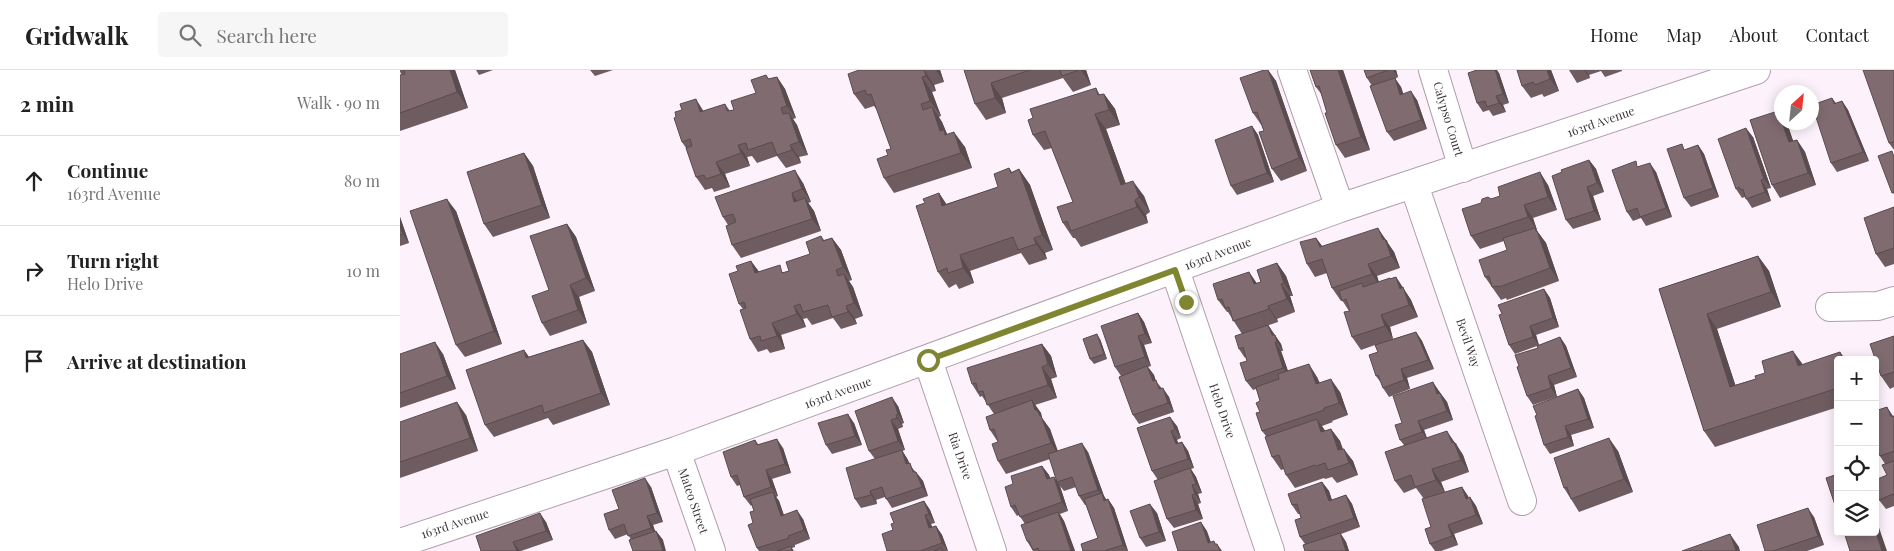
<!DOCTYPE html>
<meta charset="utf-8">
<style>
body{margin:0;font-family:"Playfair Display",serif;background:#f6f6f6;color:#222}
.controls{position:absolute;right:15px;bottom:15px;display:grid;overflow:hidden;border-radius:5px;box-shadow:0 2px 12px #0003}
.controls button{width:45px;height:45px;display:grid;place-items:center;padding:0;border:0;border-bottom:1px solid #e0e0e0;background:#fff;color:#222;font:25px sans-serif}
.compass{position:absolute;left:1374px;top:15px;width:45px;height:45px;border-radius:50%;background:#fff;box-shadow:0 2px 12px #0003;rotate:27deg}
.stop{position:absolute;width:15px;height:15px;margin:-11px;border:4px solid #7f8530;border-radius:50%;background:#fff}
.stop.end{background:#7f8530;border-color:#fff;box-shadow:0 1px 5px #0008}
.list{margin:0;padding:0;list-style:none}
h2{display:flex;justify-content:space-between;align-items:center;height:65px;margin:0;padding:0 20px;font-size:21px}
h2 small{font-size:16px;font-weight:400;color:#767676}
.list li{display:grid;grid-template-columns:32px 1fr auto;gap:15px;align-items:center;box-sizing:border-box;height:90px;padding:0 20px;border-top:1px solid #e0e0e0}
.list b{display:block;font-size:19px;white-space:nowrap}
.list p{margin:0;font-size:16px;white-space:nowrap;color:#767676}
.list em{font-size:16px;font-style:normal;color:#767676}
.icon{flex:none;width:28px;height:28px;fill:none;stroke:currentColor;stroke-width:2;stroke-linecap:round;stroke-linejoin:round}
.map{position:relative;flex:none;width:1494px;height:481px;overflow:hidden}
header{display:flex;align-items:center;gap:30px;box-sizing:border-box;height:70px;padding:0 25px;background:#fff;border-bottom:1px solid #e0e0e0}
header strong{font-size:24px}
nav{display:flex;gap:28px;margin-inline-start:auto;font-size:18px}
.search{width:350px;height:45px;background:#f6f6f6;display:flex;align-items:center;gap:12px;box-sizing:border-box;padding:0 18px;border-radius:5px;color:#767676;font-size:19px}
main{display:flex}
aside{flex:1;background:#fff}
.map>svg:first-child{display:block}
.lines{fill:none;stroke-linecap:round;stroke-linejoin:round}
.minor-casing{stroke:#af9eac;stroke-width:30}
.minor{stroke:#fff;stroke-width:28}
.wall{fill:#6e5c61}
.shaded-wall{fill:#5a4b4f}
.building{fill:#806b71;stroke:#5a4b4f}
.route{stroke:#7f8530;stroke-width:6}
.labels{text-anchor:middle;stroke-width:5;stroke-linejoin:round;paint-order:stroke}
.street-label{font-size:12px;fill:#3b343a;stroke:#fff}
</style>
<header>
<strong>Gridwalk</strong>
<div class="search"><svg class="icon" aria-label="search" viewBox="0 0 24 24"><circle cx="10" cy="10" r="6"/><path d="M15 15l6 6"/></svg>Search here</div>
<nav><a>Home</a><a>Map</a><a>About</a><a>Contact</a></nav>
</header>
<main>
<aside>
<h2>2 min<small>Walk · 90 m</small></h2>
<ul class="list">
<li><svg class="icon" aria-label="ahead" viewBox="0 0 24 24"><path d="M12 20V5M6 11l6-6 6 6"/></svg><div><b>Continue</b><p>163rd Avenue</p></div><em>80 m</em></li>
<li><svg class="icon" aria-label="right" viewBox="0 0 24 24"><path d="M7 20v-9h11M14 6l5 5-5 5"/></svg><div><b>Turn right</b><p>Helo Drive</p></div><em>10 m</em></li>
<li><svg class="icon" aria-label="arrive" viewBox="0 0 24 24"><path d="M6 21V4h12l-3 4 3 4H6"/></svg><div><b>Arrive at destination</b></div></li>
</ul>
</aside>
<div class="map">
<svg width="1494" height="481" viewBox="0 0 1494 481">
<rect width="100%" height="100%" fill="#fdf2fb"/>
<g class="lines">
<g class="minor-casing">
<path id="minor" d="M892,0l48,138
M1033,0l30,98
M1014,115l108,316
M775,200l95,281
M1430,237l48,-1 16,-5
M528,290l64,191
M276,381l35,100
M0,473l276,-92 664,-243 416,-138"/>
</g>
<use href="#minor" class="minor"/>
</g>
<path class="wall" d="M0,0h55l13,38 -68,23v-56h2l-2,-3z
M76,0h17l-14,5z
M190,0h23l-18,6z
M459,0h81l4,12 -10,3 2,6 -4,1 9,24 -2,1 3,5 5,12 18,13 7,21 -78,25 -10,-15 4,-23 3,-6 -14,-39 -3,-4 -9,3 -11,-15z
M564,0h122l5,15 -18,7 -10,-14 -61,20 4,15 -20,7 -11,-16z
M864,0h4l8,11 31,90 -26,10 -9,-12 -8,-38 -2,-5 -9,-13z
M910,0h33l27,80 -25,8 -9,-13 -14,-50 -6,-8z
M964,0h32l2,7 -3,2 6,8 2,7 14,6 10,29 -33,12 -7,-9 -15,-46 -5,-8z
M1117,0h34l8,21 -15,6 -2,-3 -11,4 -9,-12z
M1169,0h53v1l-17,6 -4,-6 -12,4 1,3 -13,5z
M1494,0v80l-5,-7z
M1099,3l10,30 -6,2 3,7 -13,4 -4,-6 -6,2 -6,-9z
M366,5l3,4 8,-2 8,12 11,29 -3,1 4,6 11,30 -9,2 2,6 -15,5 -9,-12 -20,7 -5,-7 -5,1 3,9 -25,8 5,13 -16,5 -2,-4 -7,2 -9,-13 -10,-29 -4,-6 22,-31 21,-7 5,7 4,-1 22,-17z
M696,18l4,7 4,-1 11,15 5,16 -14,4 20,55 18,12 6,16 -4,3 2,8 -67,24 -6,-9h-2l-10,-15 10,-21 -21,-54 -8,2 -11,-15v-17z
M1432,28l4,5 6,-2 6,9 21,51 -32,11 -6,-9z
M1382,46l5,7 6,18 4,-1 8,12 11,33 -36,13 -8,-13z
M852,56l6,9 16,47 -37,13 -6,-9z
M1353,67l18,51 -4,1 4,12 -19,7 -7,-11 -3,1 -6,-9z
M1298,75l6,9 15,43 -28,10 -7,-9z
M124,83l9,13 17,52 -57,19 -9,-13z
M1189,90l7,9 8,23 -11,4 8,24 -28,9 -7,-9z
M1239,96l17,6 16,45 -26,9 -5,-8 -8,3 -6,-9z
M609,98l3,4 7,-3 11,16 23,65 -8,3 2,6 -18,6 -8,-12 -51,18 4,12 -15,6 -3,-5 -7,4 -11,-16 -13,-69 14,-10 7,11 52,-17z
M403,113l8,19 -3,1 6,8 7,20 -80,27 -9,-13 -4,-20 -5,-8z
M1148,115l9,25 -24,8 4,12h-1l10,13 13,38 -52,19 -1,-2 -5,2 -16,-23 22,-27 -3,-9 -24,8 -9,-13 20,-37z
M1494,137v57l-9,3 -9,-13z
M56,141l46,133 -37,13 -9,-12z
M0,147l9,26 -9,3z
M167,154l9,13 19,54 -16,6 8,26 -37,13 -8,-13 7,-33z
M421,166l3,4 8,-2 9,12 11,30 -3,1 4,6 10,29 -8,3 2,5 -16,5 -8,-11 -21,7 -5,-7 -4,1 3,8 -25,8 4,14 -15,4 -3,-4 -9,3 -8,-13 -7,-30 -4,-5 -1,-33 13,-10 8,11h26l4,-1 21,-17z
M916,168l6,8 65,-6 1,4 6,8 6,16 -23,8 2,6 17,-5 15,23 7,17 -28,10 3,12 23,-7 6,9 12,28 -27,9 3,11 -21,8 -6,-9 -1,-4 -6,-8 2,-24 -3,-7 -14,5 -9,-13 -3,-26 -7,-11 -1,1 -9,-13 -5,-15 -12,4 -8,-13z
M1358,186l11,15 12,36 -64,22 18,56 68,-20 35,-5v47l-123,40 -11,-16 -45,-142z
M877,193l9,13 7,20h-3l5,16 -18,7 1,3 -36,12 -14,-22h-1l-9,-12 31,-28 8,12 4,-2z
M1144,219l6,9 9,29 -23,8 3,10 21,-8 6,9 11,31 -23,8 3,12 21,-8 6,9 10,30 -23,7 3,11 -24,8 -6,-9 -7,-30 19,-18 -23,8 -6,-9 -8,-30 19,-18 -1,-2 -22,8 -6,-9 -7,-31z
M738,243l6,9 8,21 -8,2 7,21 -3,1 6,8 1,5 14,17 5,15 -35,12 -6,-9 -12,-39 -6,-9z
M868,255l13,19 2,7h-2l7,20 29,6 3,6 20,9 8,23 -16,6 1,1 -11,4 3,5 6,-2 9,12 3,8 10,12 5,14 -21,8 -5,-6 -7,2 -1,-1 -29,10 -9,-13 -2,-6 -3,1 -9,-13 -6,-21 -4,-5 -2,-19v-11l-4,-12 -3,1 -7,-9 1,-20 -1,-4 -1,1 -6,-9z
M1494,266v51l-4,2 -9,-13z
M700,269l7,20 -13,5 -4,-5z
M183,270l9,12 18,53 -57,20 -5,-7 -54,19 -9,-12 39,-75 5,7z
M642,274l9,12 6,21 -6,2 6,19 -22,7 6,8 1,5 8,11 8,22 30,1 16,44 2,4 2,-1 6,9 14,43h-45l15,-13 -12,-33h-1l-6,-9 -3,-9 -12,4 -7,-9 -7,-23 -44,15 -8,-13v-19l-8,-12 4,-16 -12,-18 -2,1 -8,-13z
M0,284h43l13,35 -56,19z
M1039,321l8,11 6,18 -29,10 3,8 29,5 2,4 5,8 6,17 -28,10 4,10 17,-5 7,11 1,-1 6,9 7,18 -29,10 4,11 -17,6h-6l-5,-7 1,-17 -7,-28 -8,-11 -12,5 -9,-12 9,-36 -4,-5 2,-17z
M498,336l6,17 -2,1 1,3 -5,2 7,21 -3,1 6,9 1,4 14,17 5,15 -36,12 -7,-11 -9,3 1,4 -16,4 -6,-9 20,-40 -6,-8z
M66,345l12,36 -78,27v-56z
M1493,346h1v90l-8,3 -7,-9 8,-25 -2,-11 -5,-8z
M454,353l8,22 -30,9 -6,-9z
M777,356l4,12 -4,2 1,3 4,-1 6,9 6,17 -3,1 5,8 6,16 -4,1 3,9 -3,1 5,15 -29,9 -7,-9 -9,-39 -6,-9 -15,-43z
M355,370l3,4 25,4 8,25 -19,6 6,17 -2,1 3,4 5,14 19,4 7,20 -15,6v2l-3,1 2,3h-35l-2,-3 -4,-25 1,-12 -2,-6 -1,1 -7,-9 -4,-12 -3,1 -6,-9z
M1218,381l15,41 -54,20 -8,-13 -2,-3 -5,-8z
M642,396l7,9 1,3 4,-1 6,9 8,25 -8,3 4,7 11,30h-42l-6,-10 -2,-17 -6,-9 -2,1 -6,-9 2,-23z
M922,412l7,9 3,9 14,-5 6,9 8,23 -19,7 5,8 3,9h-44v-7l-5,-7 1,-19 -1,-4h-2l-6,-9z
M251,417l12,35 -10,3 2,6h1l7,9h-32l-3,-6 -13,5 -6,-9 10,-21z
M524,431l6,9 5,13 -4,1 1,3 4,-1 6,9 6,16h-61l6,-21 1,-7z
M757,443l9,28 -20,6 -6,-9z
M1414,447l10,28 -17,6h-42z
M146,452l7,18 -32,11h-40z"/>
<path class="shaded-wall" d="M50,0h5l13,38 -11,-16z
M524,0l10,15 2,6 -10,-15z
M536,0h4l4,12z
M681,0h5l5,15z
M868,0l8,11 31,90 -8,-13z
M938,0h5l27,80 -9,-13z
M993,0h3l2,7z
M1095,0h2l2,3 10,30 -6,-9z
M1147,0h4l8,21 -9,-12z
M1184,0h1l4,5 1,3z
M377,7l8,12 11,29 -9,-12z
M522,7l10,15 9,24 -11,-15z
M995,8l6,9 6,17 -7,-9z
M591,13l11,15 4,15 -11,-15z
M1011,21l6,9 10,29 -6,-9z
M704,24l11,15 5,16 -11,-15z
M1096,26l7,9 3,7 -7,-9z
M296,29l8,13h-4z
M1442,31l6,9 21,51 -6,-9z
M532,37l10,15 5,12 7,11 -14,-14z
M389,43l8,12 11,30 -9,-13z
M695,44l11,15 26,72 -11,-16z
M1382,52h4l1,1 11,32 -9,-13z
M852,56l6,9 16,47 -7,-9z
M1346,58l7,9 18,51 -7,-9z
M554,62l11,15 7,21 -11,-15z
M1397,70l8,12 11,33 -8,-12z
M338,75l9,12 3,9 -9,-13z
M390,75l9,12 2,6 -9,-13z
M1298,75l6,9 15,43 -6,-9z
M124,83l9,13 17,52 -8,-13z
M1189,90l7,9 8,23 -7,-9z
M316,92l9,12 5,13 -9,-13z
M1250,93l6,9 16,45 -6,-9z
M619,99l11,16 23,65 -11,-15z
M395,100l8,13 8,19 -9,-13z
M1140,102l8,13 9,25 -9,-13z
M1361,110l6,9 4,12 -6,-9z
M733,111l11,15 6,16 -11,-15z
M1187,117l6,9 8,24 -7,-9z
M392,123l8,13 -6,-4z
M539,123l10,15 -7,-2z
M405,128l9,13 7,20 -9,-12z
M47,129l9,12 46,133 -8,-13z
M735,130l11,15 2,8 -11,-16z
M1124,135l9,13 4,12 -9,-13z
M0,147l9,26 -6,-9 -3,-8z
M167,154l9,13 19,54 -9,-13z
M978,158l16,24 6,16 -9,-12 -8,-16z
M1135,158l11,15 13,38 -9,-13z
M432,168l9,12 11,30 -9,-13z
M634,168l11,15 2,6 -11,-15z
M916,168l9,12 -5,-3z
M560,185l10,16 4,12 -11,-15z
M1358,186l11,15 12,36 -10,-15z
M351,191l9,12h-5z
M877,193l9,13 7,20 -9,-13z
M968,194l9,12 3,11 -8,-13z
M849,202l9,13 -4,-1z
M444,204l9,13 10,29 -9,-13z
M996,207l15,23 7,17 -9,-12 -9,-16z
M881,214l9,12 5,16 -8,-13z
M170,215l9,12 8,26 -9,-13z
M1144,219l6,9 9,29 -6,-9z
M394,236l9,13 3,8 -9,-13z
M446,236l9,13 2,5 -9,-12z
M868,236l9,13 1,3 -9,-13z
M738,243l6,9 8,21 -7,-9z
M1307,244l10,15 24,73 -11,-15z
M981,245l9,12 3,12 -8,-13z
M372,253l9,12 4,14 -8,-13z
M868,255l13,19 2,7 -11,-16z
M1130,256l6,9 3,11 -6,-9z
M1016,262l6,9 12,28 -6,-9z
M697,264l3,5 7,20 -3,-5z
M738,266l6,9 7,21 -6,-9z
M1160,267l6,9 11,31 -6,-9z
M183,270l9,12 18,53 -9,-12z
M35,272l8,12 13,35 -9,-13z
M875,272l6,9 9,26 -7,-9z
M642,274l9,12 6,21 -9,-13z
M124,280l9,13 -7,-5z
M1393,281l11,15h-6z
M1440,282l6,8h-3z
M909,294l8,13 7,20 -8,-13z
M747,296l7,9 5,15 -6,-9z
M642,297l9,12 6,19 -9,-13z
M1001,299l6,9 3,11 -6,-9z
M1148,306l6,9 3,12 -6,-9z
M931,309l9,13 8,23 -9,-12z
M1033,312l6,9 5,12 -7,-9z
M763,318l6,9 5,15 -6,-9z
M1178,319l6,9 10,30 -6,-9z
M1040,323l7,9 6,18 -6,-9z
M492,327l6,9 6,17 -6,-9z
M632,330l9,13 1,5 8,11 9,27 -8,-13 -16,-33z
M57,332l9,13 12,36 -8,-13z
M1487,337l6,9 -2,1z
M448,344l6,9 8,22 -7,-9z
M496,345l6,9 1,3 -6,-9z
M770,347l7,9 4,12 -6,-9z
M917,349l9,13h-5z
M491,350l7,9 7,21 -7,-9z
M1018,351l6,9 4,11 -6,-9z
M1165,356l6,9 3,11 -6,-9z
M931,359l9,12 7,22 -9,-13z
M771,361l6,9 5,13 -6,-9z
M1047,361l16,24 6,17 -8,-12 -9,-17z
M1209,368l9,13 15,41 -9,-13z
M377,369l6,9 8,25 -6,-9z
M782,372l6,9 6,17 -6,-9z
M682,373l6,9 16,44 4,6 -4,-1 -1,-5 -5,-6z
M944,379l9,12 5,14 -9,-12z
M502,380l6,10 5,13 -7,-9z
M642,396l7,9 4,13 -6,-9z
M790,398l6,9 6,16 -6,-9z
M1032,399l9,13 4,10 -9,-12z
M366,400l6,9 6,17 -7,-9z
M516,402l7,9 5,15 -6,-9z
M654,407l6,9 8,25 -6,-9z
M245,408l6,9 12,35 -6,-9z
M922,412l7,9 6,19 -6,-9z
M792,415l6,9 3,9 -6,-9z
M1062,417l6,9 4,12 -6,-9z
M470,421l6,9 1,4 -6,-9z
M373,422l6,9 8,24 -6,-9z
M792,425l6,9 5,15 -7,-9z
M946,425l6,9 8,23 -6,-9z
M1070,427l6,9 7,18 -7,-9z
M708,429l6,9 14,43 -5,-6z
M524,431l6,9 5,13 -6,-9z
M750,434l7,9 9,28 -7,-9z
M1408,438l6,9 10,28 -6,-9z
M397,440l6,9 7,20 -6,-9z
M658,442l6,9 11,30h-4z
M140,443l6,9 7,18 -7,-9z
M525,445l6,9 5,13 -7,-9z
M247,446l6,9 4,12 -6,-9z
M1475,446l12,35h-5l-7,-21z
M801,452l6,9 7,20 -6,-8z
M1048,455l6,9 4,11 -6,-9z
M536,456l6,9 6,16 -6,-8z
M256,461l7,9 3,11h-3z
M940,463l6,9 3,9h-3z
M1330,464l9,13 1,4h-4z
M814,471l4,6 -1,-3 5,7h-2z
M113,472l7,9h-3z"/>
<path class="building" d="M4,0h46l7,22 -57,21v-38l5,-1z
M459,0h65l2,6 -4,1 8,24 -9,3 2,6 9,-3 8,24 4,-1 1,5 9,-3 7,21 -77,25 -7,-19 11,-4 -2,-5 5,-1 -20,-55 -4,1 -2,-5 -11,4 -6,-20z
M564,0h66l-39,13 4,15 -20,6z
M660,0h19l-17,6z
M864,0h4l31,88 -27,11 -13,-37 5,-1 -7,-19 -4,1 -13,-35z
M910,0h28l23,67 -25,8 -11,-32h2l-8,-27 -3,1z
M964,0h24l-21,8z
M1077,0h18l8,24 -7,2 3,7 -12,4 -2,-6 -8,2 -9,-30z
M1117,0h30l3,9 -15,6 -2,-3 -11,4z
M1463,0h31v72l-5,1z
M366,5l2,4 9,-2 10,29 -6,2 2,6 6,-1 10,29 -9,3 2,5 -15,5 -5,-13 -24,8 -2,-7 -8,2 3,8 -25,9 5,12 -15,5 -2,-4 -8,2 -10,-29 6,-2 -2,-7 -8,3 -8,-24 2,-1 -1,-5 7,-2 -2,-6 16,-5 4,13 25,-8 2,7 7,-1 -3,-9 25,-8 -5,-13z
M995,8l5,17 11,-4 10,29 -34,12 -17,-46z
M696,18l2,7 6,-1 5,16 -14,4 26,71 12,-4 6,16 -4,3 2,7 -66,24 -4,-10 -4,2 -6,-16 16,-5 -28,-71 -12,4 -5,-15 5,-2 -3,-9z
M1432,28l2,6 8,-3 21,51 -32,11 -19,-58z
M1378,41l11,31 8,-2 11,33 -36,12 -22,-65z
M852,56l15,47 -36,13 -16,-46z
M1346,58l18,51 -3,1 4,12 -19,7 -3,-10 -2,1 -2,-3 -3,2 -18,-50z
M1282,74l2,6 14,-5 15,43 -29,10 -17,-49z
M1492,81l2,6v36h-2l-14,-37z
M124,83l18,52 -58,19 -17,-52z
M1189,90l8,23 -10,4 7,24 -28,9 -14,-44 10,-4 -1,-2z
M1236,91l1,6 13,-4 16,45 -26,9 -3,-9 -10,4 -15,-42z
M609,98l2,5 8,-4 23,66 -8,3 2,6 -18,6 -5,-13 -53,18 3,13 -15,5 -1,-5 -9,4 -22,-66 9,-3 -2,-4 16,-6 3,13 56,-19 -4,-13z
M395,100l7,19 -10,4 2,9 11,-4 7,21 -80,26 -6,-19 10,-4 -3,-8 -10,3 -8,-20z
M1140,102l8,25 -24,8 4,12 -57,19 -9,-27 19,-6 1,-4 6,-2 3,2 9,-3 -2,-9z
M47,129l47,132 -38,14 -46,-134z
M1494,137v41l-18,6 -12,-36z
M167,154l19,54 -16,7 8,25 -36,13 -10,-27 17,-6 -19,-54z
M0,156l3,8 -3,1z
M978,158l5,12 2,-1 6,17 -23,8 4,10 -40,14 -10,-29 -15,5 -7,-22 16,-4 4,9z
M1135,158l1,3h1l13,37 -51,19 -1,-1 -6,1 -3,-11 -4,1 -6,-17 28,-10 -4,-12z
M421,166l2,5 9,-3 11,29 -7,3 2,6 6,-2 10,29 -8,3 2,6 -16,5 -4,-12 -25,7 -3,-8 -6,2 3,8 -25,9 5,13 -16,5 -1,-5 -10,3 -10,-29 6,-2 -2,-6 -5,2 -10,-30 9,-3 -2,-5 15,-5 4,12 25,-8 2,8 7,-2 -3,-9 24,-8 -4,-12z
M1358,186l13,36 -64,22 23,73 26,-8 -1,-3 10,-3 -3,-12 31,-10 5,15 42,-14 3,8h-5v28l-134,43 -45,-142z
M877,193l7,20 -3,1 6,15 -19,7 1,3 -36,12 -4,-14 -4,1 -3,-9 -4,1 -5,-16 36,-12 5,12 7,-2 -4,-12z
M996,207l4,12 3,-2 6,18 -28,10 4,11 -33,11 -8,-25 6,-1 -4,-12 -4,2 -3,-10 23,-8 1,4 27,-9v1z
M1144,219l9,29 -23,8 3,11 -24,8 -10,-30 3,-1 -4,-9z
M738,243l7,21 -7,2 7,21 -30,10 -14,-41z
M868,255l4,10h3l2,7h-2l8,26 -37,13 -6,-18 7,-2 -4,-14 -4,2 -4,-13z
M1016,262l12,28 -27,9 3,11 -21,8 -5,-13 -2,1 -7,-21 9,-3 -3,-7z
M697,264l7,20 -14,5 -7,-20z
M1494,266v36l-13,4 -11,-32z
M1160,267l11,31 -23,8 3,12 -24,8 -10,-29 2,-1 -4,-11 23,-7 -1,-2z
M183,270l18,53 -57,20 -2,-8 -57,20 -19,-55 58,-20 2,8z
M35,272l12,34 -47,17v-39z
M642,274l6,20 -6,3 6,18 -61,20 -4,-14 -5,1 -2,-9 -4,1 -5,-16z
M909,294l7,20 15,-5 8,24 -15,5v2l-62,21 -6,-18 4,-1 -4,-9 4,-2 -4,-14 23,-8 -1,-5z
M747,296l6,15 3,-1 3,9 4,-1 5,15 -35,12 -14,-38z
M1033,312l4,12 3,-1 7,18 -29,10 4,11 -22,8 -5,-15 7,-2 -9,-27z
M1178,319l10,30 -23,7 3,11 -24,8 -9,-29 2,-1 -4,-9z
M492,327l6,17 -2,1 1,3 -6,2 7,21 -29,10 -14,-40z
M632,330l3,10h2l3,6h1l10,27 -53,18 -6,-17 6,-2 -4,-13 -4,1 -4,-13z
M57,332l13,36 -70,24v-40z
M1487,337l4,10 3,-1v35l-14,5 -5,-12v-33z
M448,344l7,22 -29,9 -8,-22z
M770,347l5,12 -4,2 5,13 6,-2 6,17 -36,12 -15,-43z
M917,349l4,13 10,-3 7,21 6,-1 5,14 -21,7 -3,-7 -9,3 -1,-1 -29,10 -7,-20 -7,2 -7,-20z
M1047,361l5,12 2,-1 7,18 -29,9 4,11 -21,7 -4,-12 -16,6 -10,-29z
M1209,368l15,41 -53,20 -4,-12 -3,1 -10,-30z
M377,369l8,25 -19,6 5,17 -27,10 -7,-22 -6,2 -8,-25 32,-12 2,5z
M682,373l16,47 -19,6 -7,-19 -15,5 -9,-28z
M502,380l4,14 4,-1 3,9h3l6,15 -36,12 -4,-12 -12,4 1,4 -16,4 -9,-31z
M1494,391v35l-1,-2 -14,6 -4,-11v-9l12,-5 -5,-10z
M642,396l5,13 7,-2 8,25 -42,15 -5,-12 -4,2 -6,-20 8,-3 -2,-8z
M790,398l6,16 -4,1 3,9 -3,1 4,15 -29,9 -13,-38z
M1438,404v40l-12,-36z
M245,408l12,35 -10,3 4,12 -23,8 -4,-12 -15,6 -5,-16 15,-5 -7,-19z
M922,412l7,19 17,-6 8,23 -54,19 -5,-17 6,-2 -4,-14 -5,1 -4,-11z
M1062,417l4,12 4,-2 6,18 -28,10 4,11 -22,8 -5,-15 6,-2 -9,-28z
M373,422l8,24 16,-6 7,20 -16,6 1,2 -32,10 -9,-23 5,-2 -3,-11 4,-1 -4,-12z
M702,423l2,8 4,-2 15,46 -19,6h-21l-2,-7 17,-6 -14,-39z
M524,431l5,13 -4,1 4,13 7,-2 6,17 -22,8h-33l-5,-17 11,-4 -2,-6 3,-1 -4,-10z
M750,434l9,28 -19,6 -10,-27z
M1408,438l10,28 -45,15h-8l-8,-26z
M658,442l13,39h-32l-1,-3 -5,2 -4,-9h-2l-6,-16z
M140,443l6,18 -33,11 4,9h-36l-5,-15z
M801,452l7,21 6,-2 1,3h2l3,7h-42l-6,-19z
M1475,460l7,21h-32l-6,-19h31z
M256,461l7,20h-30l-4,-11z
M940,463l6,18h-41l-2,-6z
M1330,464l6,17h-54z
M391,476l1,5h-15z
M541,478l1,3h-8z"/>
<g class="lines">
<path class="route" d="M528,290l247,-90 11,32"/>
</g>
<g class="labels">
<g class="street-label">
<text transform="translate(1048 49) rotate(73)" y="4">Calypso Court</text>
<text transform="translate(1201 52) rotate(-19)" y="4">163rd Avenue</text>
<text transform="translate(818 184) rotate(-21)" y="4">163rd Avenue</text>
<text transform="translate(1068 273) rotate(71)" y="4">Bevil Way</text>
<text transform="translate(438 323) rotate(-20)" y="4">163rd Avenue</text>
<text transform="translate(822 341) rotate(71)" y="4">Helo Drive</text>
<text transform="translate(560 386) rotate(71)" y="4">Ria Drive</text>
<text transform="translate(293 431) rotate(71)" y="4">Mateo Street</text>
<text transform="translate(55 454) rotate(-18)" y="4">163rd Avenue</text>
</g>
</g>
</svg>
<div class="controls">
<button>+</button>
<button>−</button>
<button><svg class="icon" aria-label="locate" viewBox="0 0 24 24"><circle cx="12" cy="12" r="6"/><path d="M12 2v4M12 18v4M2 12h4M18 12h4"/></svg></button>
<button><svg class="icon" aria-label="layers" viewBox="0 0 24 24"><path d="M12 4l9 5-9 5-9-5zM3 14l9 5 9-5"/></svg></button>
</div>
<svg class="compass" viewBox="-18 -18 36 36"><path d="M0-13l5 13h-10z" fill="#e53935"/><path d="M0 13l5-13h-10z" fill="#767676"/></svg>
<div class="stop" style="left:528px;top:290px"></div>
<div class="stop end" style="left:786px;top:232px"></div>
</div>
</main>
